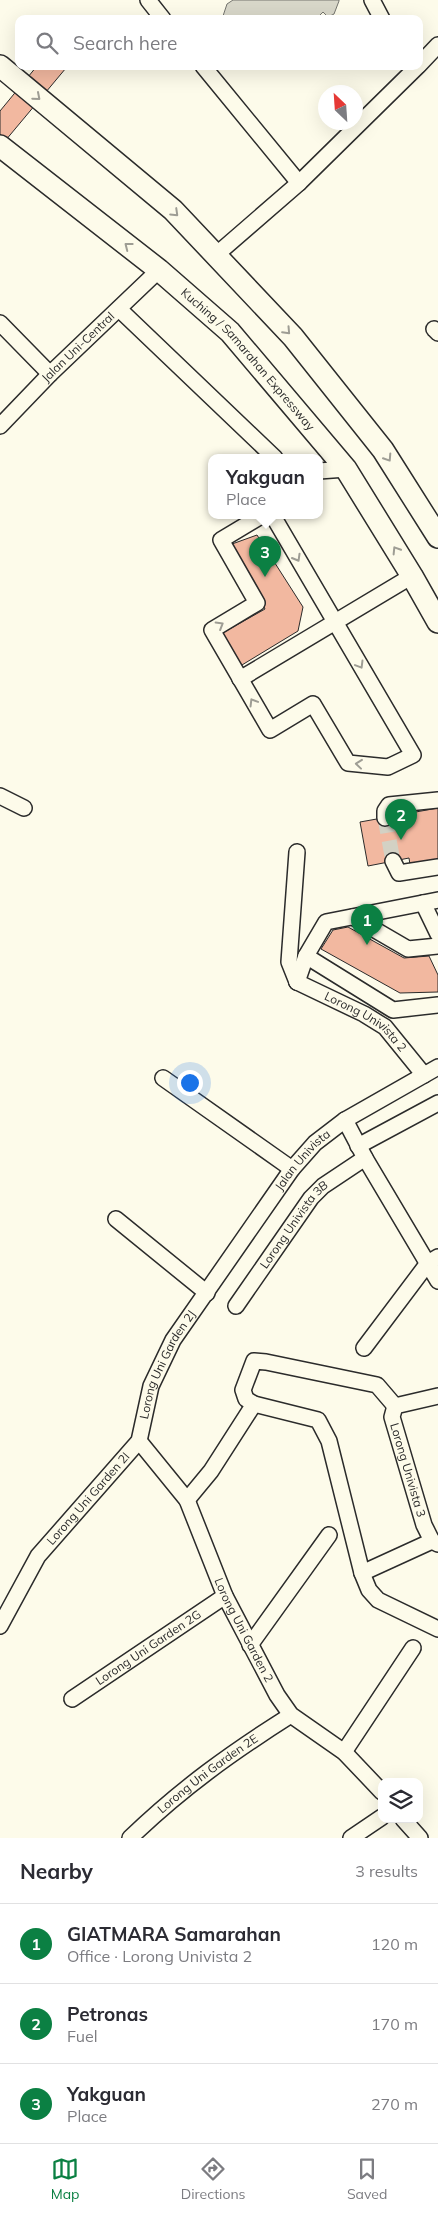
<!DOCTYPE html>
<meta charset="utf-8">
<style>
body{margin:0;font-family:Mulish,sans-serif;background:#f7f7f7;color:#2b2b33}
.controls{position:absolute;right:15px;bottom:15px;display:grid;overflow:hidden;border-radius:10px;box-shadow:0 5px 20px #0002}
.controls button{width:45px;height:45px;display:grid;place-items:center;padding:0;border:0;border-bottom:1px solid #e1e1e2;background:#fff;color:#2b2b33;font:25px sans-serif}
.compass{position:absolute;left:318px;top:85px;width:45px;height:45px;border-radius:50%;background:#fff;box-shadow:0 5px 20px #0002;rotate:335deg}
.you{position:absolute;left:189px;top:1082px;width:18px;height:18px;margin:-12px;border:4px solid #fff;border-radius:50%;background:#1a73e8;box-shadow:0 0 0 8px #1a73e833}
.badge{display:grid;place-items:center;width:32px;height:32px;border-radius:50%;background:#0b8043;color:#fff;font-size:16px;font-weight:700}
.pin{position:absolute;translate:-50% -41px;filter:drop-shadow(0 1px 2px #0008)}
.pin::after{content:'';position:absolute;top:26px;width:18px;height:15px;background:inherit;clip-path:polygon(0 0,100% 0,50% 100%)}
.popup{position:absolute;left:208px;top:454px;width:115px;height:65px;box-sizing:border-box;display:grid;place-content:center;border-radius:10px;background:#fff;filter:drop-shadow(0 1px 4px #0005);font-size:16px;white-space:nowrap;color:#7c7c81}
.popup b{font-size:19px;color:#2b2b33}
.popup::after{content:'';position:absolute;left:50%;top:100%;margin-left:-10px;border:10px solid transparent;border-top-color:#fff}
.list{margin:0;padding:0;list-style:none}
h2{display:flex;justify-content:space-between;align-items:center;height:65px;margin:0;padding:0 20px;font-size:21px}
h2 small{font-size:16px;font-weight:400;color:#7c7c81}
.list li{display:grid;grid-template-columns:32px 1fr auto;gap:15px;align-items:center;box-sizing:border-box;height:80px;padding:0 20px;border-top:1px solid #e1e1e2}
.list b{display:block;font-size:19px;white-space:nowrap}
.list p{margin:0;font-size:16px;white-space:nowrap;color:#7c7c81}
.list em{font-size:16px;font-style:normal;color:#7c7c81}
.icon{flex:none;width:28px;height:28px;fill:none;stroke:currentColor;stroke-width:2;stroke-linecap:round;stroke-linejoin:round}
.map{position:relative;flex:none;width:438px;height:1838px;overflow:hidden}
.search{position:absolute;background:#fff;box-shadow:0 5px 20px #0002;left:15px;right:15px;top:15px;height:55px;display:flex;align-items:center;gap:12px;box-sizing:border-box;padding:0 18px;border-radius:10px;color:#7c7c81;font-size:19px}
.sheet{height:305px;background:#fff}
nav{display:flex;justify-content:space-around;align-items:center;box-sizing:border-box;height:70px;border-top:1px solid #e1e1e2;background:#fff;font-size:14px;color:#7c7c81}
nav a{display:grid;justify-items:center;gap:2px}
nav .on{color:#0b8043}
.map>svg:first-child{display:block}
.water{fill:#d8d7c9;stroke:#74746e}
.building{fill:#f2b8a0;stroke:#2b2b2b}
.lines{fill:none;stroke-linecap:round;stroke-linejoin:round}
.minor-tunnel{stroke:#d3d1c4;stroke-width:15;stroke-dasharray:15 8;stroke-linecap:butt}
.minor-casing{stroke:#2b2b2b;stroke-width:18}
.highway-casing{stroke:#2b2b2b;stroke-width:24}
.minor{stroke:#fdfbea;stroke-width:15}
.highway{stroke:#fdfbea;stroke-width:21}
.oneway{stroke:#9e9d94}
.labels{text-anchor:middle;stroke-width:4;stroke-linejoin:round;paint-order:stroke}
.street-label{font-size:12px;fill:#2b2b2b;stroke:#fdfbea}
</style>
<div class="map">
<svg width="438" height="1838" viewBox="0 0 438 1838">
<rect width="100%" height="100%" fill="#fdfbea"/>
<path class="water" d="M233,0h106v1l-5,13 -6,3 -5,-5 -3,3 3,4h-101l5,-15z"/>
<path class="building" d="M37,66h26l3,2 -66,79v-36z
M257,535l46,72 -5,24 -61,37 -18,-33 46,-26 -33,-65z
M438,808v58l-27,5 -2,-13 -41,8 -8,-44z
M348,927l56,31 25,-2 9,19v17l-38,1 -79,-44 12,-19z"/>
<g class="lines">
<path class="minor-tunnel" d="M385,818l8,43"/>
<g class="minor-casing">
<g id="minor">
<path d="M148,0l15,19"/>
<path d="M372,0l10,19"/>
<path d="M419,65l19,-20"/>
<path d="M203,66l96,117"/>
<path d="M216,255l83,-72 119,-117"/>
<path d="M119,309l156,149"/>
<path d="M0,323l50,51"/>
<path d="M434,329l4,4"/>
<path id="s1" d="M0,426l50,-52 109,-104"/>
<path d="M319,471l27,-2"/>
<path d="M261,516l-40,24 36,63 -45,27 58,100 43,-26 35,59 40,4 25,-12 -140,-239"/>
<path d="M240,679l172,-103"/>
<path d="M0,796l24,12"/>
<path d="M385,818v-7l4,-6 49,-5"/>
<path d="M393,861l6,12 39,-6"/>
<path d="M423,903l15,31"/>
<path d="M353,917l55,32 30,-3"/>
<path d="M306,956l87,54 45,-5"/>
<path d="M297,982l9,-26 20,-34 112,-22"/>
<path id="s2" d="M297,982l67,32 21,13 39,48"/>
<path d="M297,982l-8,-20 8,-110"/>
<path d="M163,1078l129,91"/>
<path d="M345,1120l20,38 73,123"/>
<path d="M358,1146l80,-43"/>
<path d="M116,1219l91,74"/>
<path id="s3" d="M236,1306l75,-108 12,-12 42,-28"/>
<path d="M364,1348l64,-85 10,-6"/>
<path id="s4" d="M438,1396l-43,10 -3,11 32,108 8,16 6,3"/>
<path d="M395,1406l-18,-21 -111,-23 -12,-1 -11,29 3,9 8,5 64,16 11,21 33,132 7,17 9,10 60,29"/>
<path id="s5" d="M139,1441l48,59 38,96 52,99 14,20 53,37 38,40"/>
<path d="M187,1500l24,-29 43,-67"/>
<path d="M362,1573l70,-32"/>
<path id="s6" d="M0,1626l38,-70 101,-115 12,-55 22,-46 119,-171 23,-26 30,-23 93,-53"/>
<path d="M250,1645l79,-110"/>
<path id="s7" d="M72,1699l153,-103"/>
<path d="M344,1752l69,-104"/>
<path d="M403,1819l17,19"/>
<path id="s8" d="M130,1838c52,-50 101,-85 161,-123"/>
<path d="M351,1838l31,-21"/>
</g>
</g>
<g class="highway-casing">
<g id="highway">
<path d="M0,66l173,144 120,127 90,113 55,87"/>
<path id="s9" d="M0,146l159,124 71,62 116,137 66,107 26,46"/>
</g>
</g>
<use href="#minor" class="minor"/>
<use href="#highway" class="highway"/>
</g>
<defs><path id="oneway-chevron" d="M-2-3.5L2.5 0L-2 3.5" fill="none" stroke-width="1.6" stroke-linecap="round" stroke-linejoin="round" transform="scale(1.25)"/></defs>
<g class="oneway">
<use href="#oneway-chevron" transform="translate(37 97) rotate(41)"/>
<use href="#oneway-chevron" transform="translate(175 213) rotate(44)"/>
<use href="#oneway-chevron" transform="translate(128 246) rotate(-142)"/>
<use href="#oneway-chevron" transform="translate(287 331) rotate(47)"/>
<use href="#oneway-chevron" transform="translate(388 458) rotate(57)"/>
<use href="#oneway-chevron" transform="translate(396 550) rotate(-122)"/>
<use href="#oneway-chevron" transform="translate(297 558) rotate(60)"/>
<use href="#oneway-chevron" transform="translate(220 625) rotate(-31)"/>
<use href="#oneway-chevron" transform="translate(360 665) rotate(59)"/>
<use href="#oneway-chevron" transform="translate(253 702) rotate(-121)"/>
<use href="#oneway-chevron" transform="translate(359 764) rotate(-174)"/>
</g>
<g class="labels">
<g class="street-label">
<text dy="4" stroke="none"><textPath href="#s1" startOffset="111">Jalan Uni-Central</textPath></text>
<text dy="4" stroke="none"><textPath href="#s9" startOffset="328">Kuching / Samarahan Expressway</textPath></text>
<text dy="4" stroke="none"><textPath href="#s2" startOffset="80">Lorong Univista 2</textPath></text>
<text dy="4" stroke="none"><textPath href="#s6" startOffset="562">Jalan Univista</textPath></text>
<text dy="4" stroke="none"><textPath href="#s3" startOffset="100">Lorong Univista 3B</textPath></text>
<text dy="4" stroke="none"><textPath href="#s6" startOffset="315">Lorong Uni Garden 2J</textPath></text>
<text dy="4" stroke="none"><textPath href="#s4" startOffset="111">Lorong Univista 3</textPath></text>
<text dy="4" stroke="none"><textPath href="#s6" startOffset="156">Lorong Uni Garden 2I</textPath></text>
<text dy="4" stroke="none"><textPath href="#s5" startOffset="218">Lorong Uni Garden 2</textPath></text>
<text dy="4" stroke="none"><textPath href="#s7" startOffset="92">Lorong Uni Garden 2G</textPath></text>
<text dy="4" stroke="none"><textPath href="#s8" startOffset="101">Lorong Uni Garden 2E</textPath></text>
</g>
</g>
</svg>
<div class="controls">
<button><svg class="icon" aria-label="layers" viewBox="0 0 24 24"><path d="M12 4l9 5-9 5-9-5zM3 14l9 5 9-5"/></svg></button>
</div>
<svg class="compass" viewBox="-18 -18 36 36"><path d="M0-13l5 13h-10z" fill="#e53935"/><path d="M0 13l5-13h-10z" fill="#7c7c81"/></svg>
<div class="you"></div>
<div class="pin badge" style="left:367px;top:945px">1</div>
<div class="pin badge" style="left:401px;top:840px">2</div>
<div class="pin badge" style="left:265px;top:577px">3</div>
<div class="popup"><b>Yakguan</b>Place</div>
<div class="search"><svg class="icon" aria-label="search" viewBox="0 0 24 24"><circle cx="10" cy="10" r="6"/><path d="M15 15l6 6"/></svg>Search here</div>
</div>
<section class="sheet">
<h2>Nearby<small>3 results</small></h2>
<ul class="list">
<li><span class="badge">1</span><div><b>GIATMARA Samarahan</b><p>Office · Lorong Univista 2</p></div><em>120 m</em></li>
<li><span class="badge">2</span><div><b>Petronas</b><p>Fuel</p></div><em>170 m</em></li>
<li><span class="badge">3</span><div><b>Yakguan</b><p>Place</p></div><em>270 m</em></li>
</ul>
</section>
<nav>
<a class="on"><svg class="icon" aria-label="map" viewBox="0 0 24 24"><path d="M3 6l6-2 6 2 6-2v14l-6 2-6-2-6 2zM9 4v14M15 6v14"/></svg>Map</a>
<a><svg class="icon" aria-label="directions" viewBox="0 0 24 24"><path d="M12 3l9 9-9 9-9-9zM9 14v-3h6M13 9l2 2-2 2"/></svg>Directions</a>
<a><svg class="icon" aria-label="saved" viewBox="0 0 24 24"><path d="M7 4h10v16l-5-4-5 4z"/></svg>Saved</a>
</nav>
